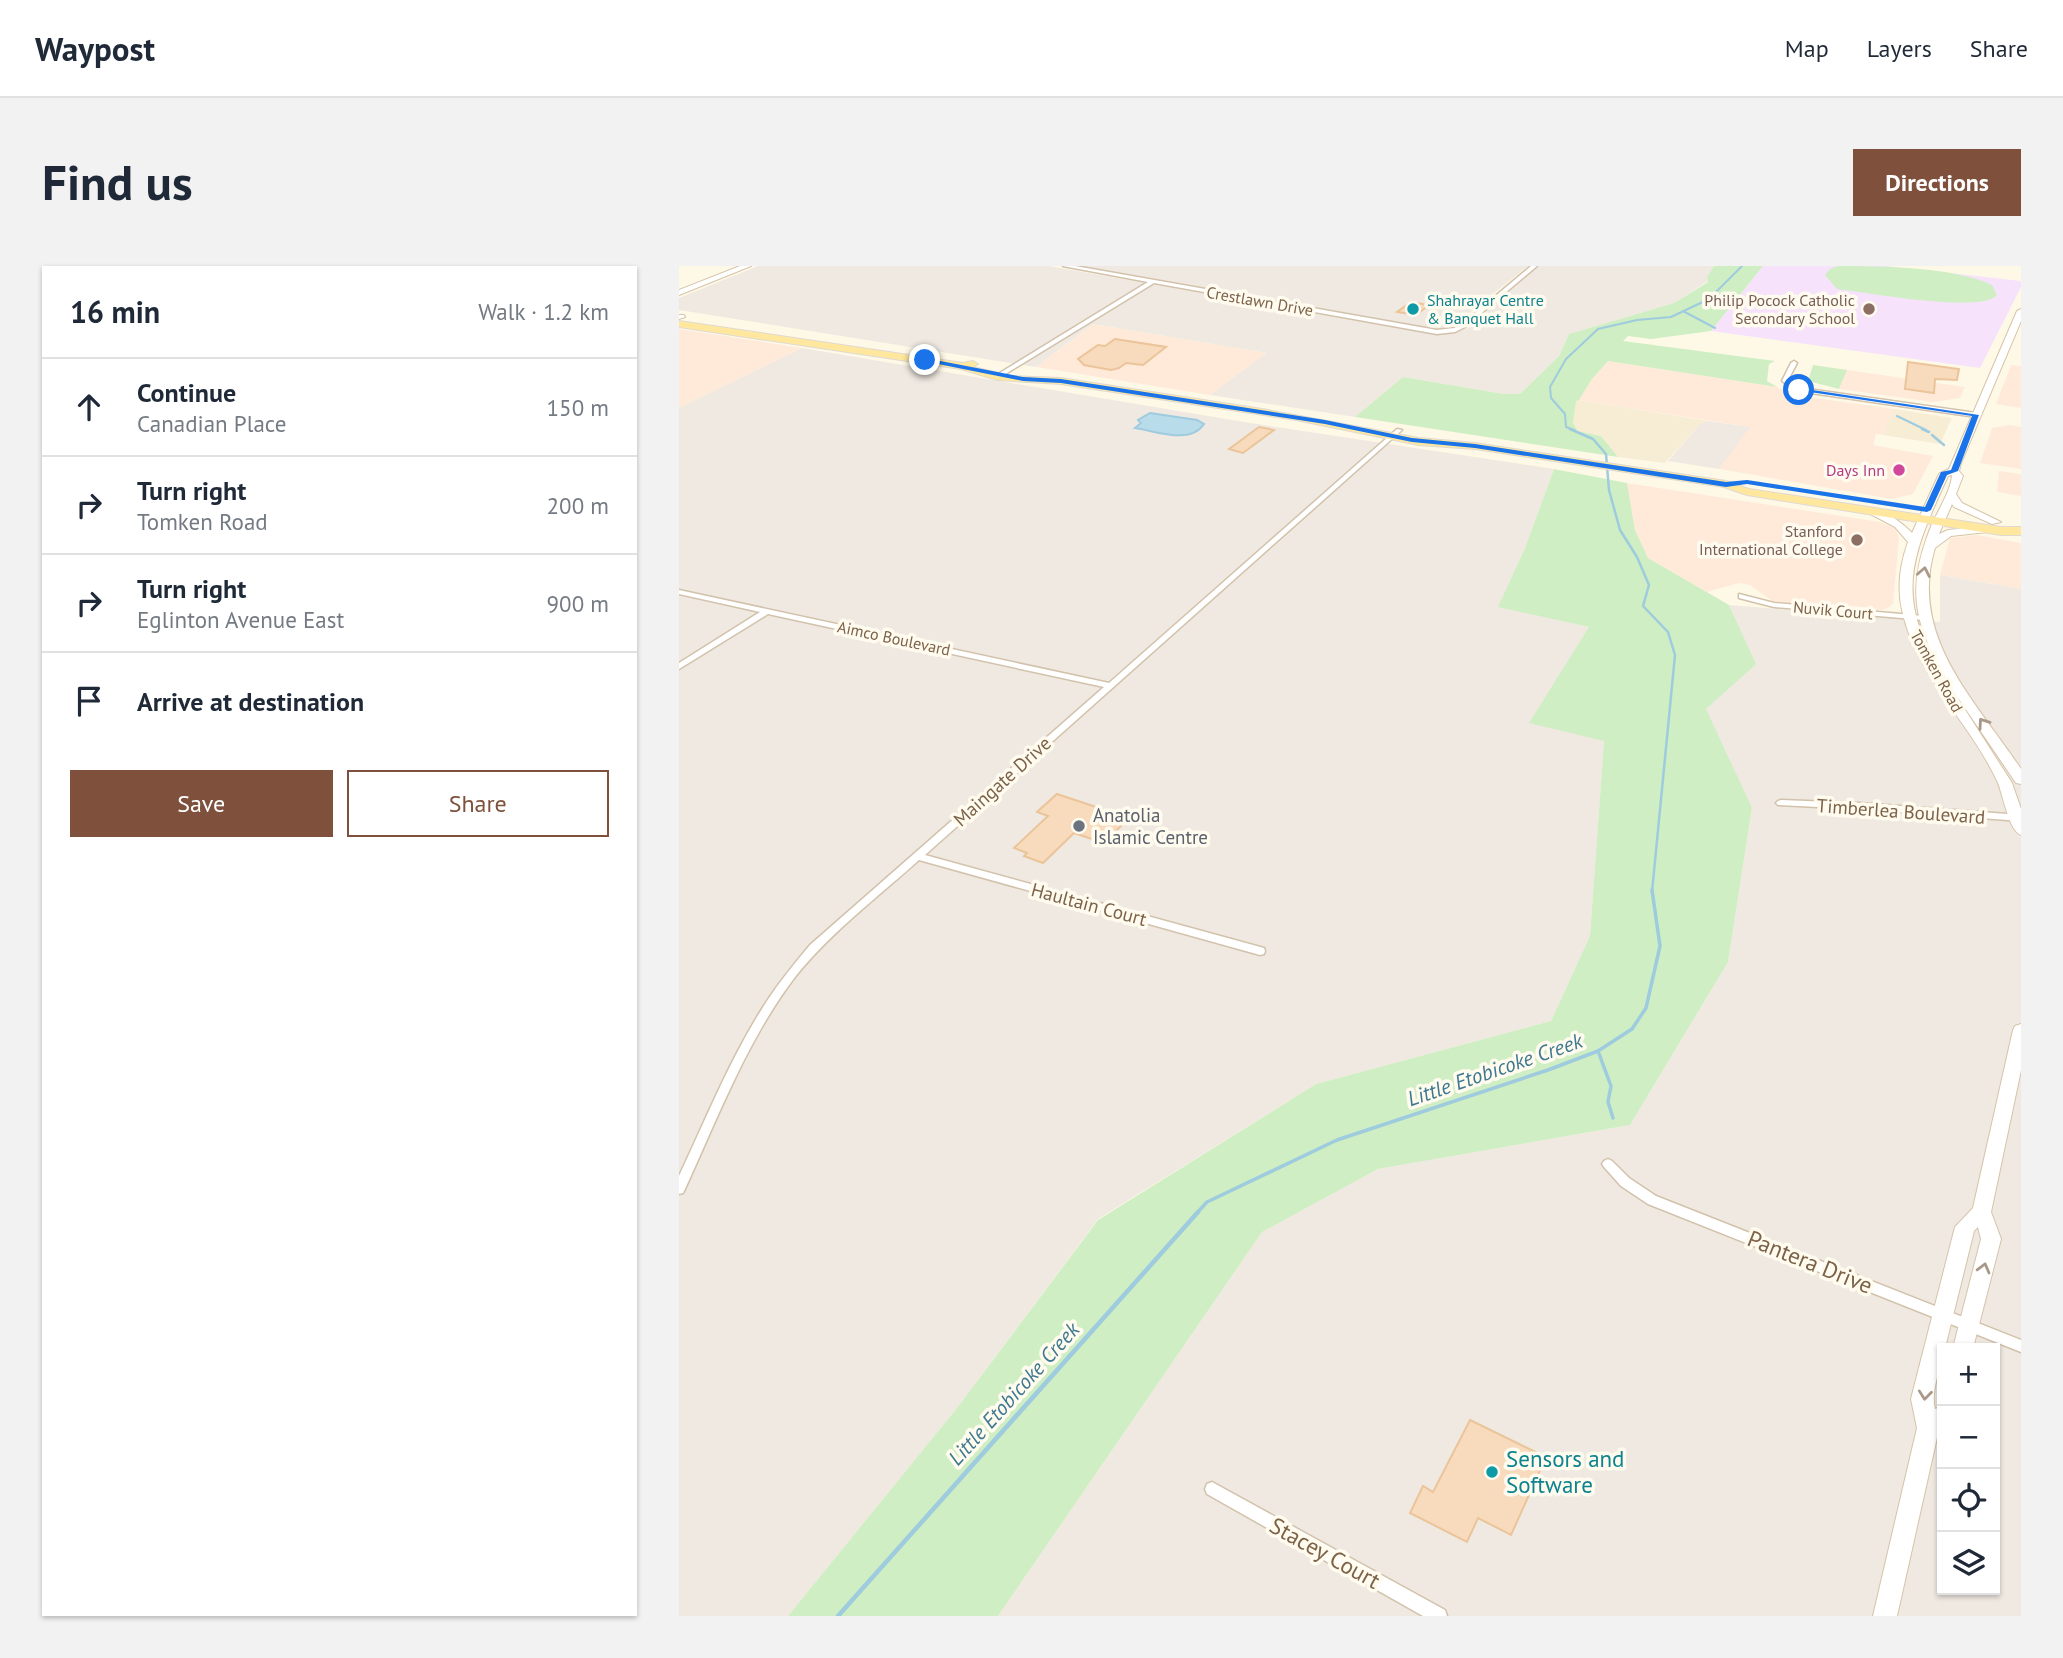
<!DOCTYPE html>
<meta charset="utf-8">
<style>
body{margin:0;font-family:"PT Sans",sans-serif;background:#f2f2f3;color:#1f2937}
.controls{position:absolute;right:21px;bottom:21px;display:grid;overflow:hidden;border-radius:0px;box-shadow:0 2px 5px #0004}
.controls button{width:63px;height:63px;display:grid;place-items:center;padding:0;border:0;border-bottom:2px solid #e0e1e3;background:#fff;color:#1f2937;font:35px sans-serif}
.stop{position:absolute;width:21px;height:21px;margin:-16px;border:5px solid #1a73e8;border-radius:50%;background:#fff}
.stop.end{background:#1a73e8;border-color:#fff;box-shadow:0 2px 7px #0008}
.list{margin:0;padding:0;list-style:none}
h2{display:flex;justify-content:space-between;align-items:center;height:91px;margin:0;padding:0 28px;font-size:30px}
h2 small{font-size:23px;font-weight:400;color:#747a83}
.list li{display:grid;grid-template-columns:46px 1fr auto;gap:21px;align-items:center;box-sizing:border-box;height:98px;padding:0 28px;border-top:2px solid #e0e1e3}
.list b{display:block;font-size:26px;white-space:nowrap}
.list p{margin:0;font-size:23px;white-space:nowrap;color:#747a83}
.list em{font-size:23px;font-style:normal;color:#747a83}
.actions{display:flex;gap:14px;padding:21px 28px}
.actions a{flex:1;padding:16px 0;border:2px solid #7f513c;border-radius:0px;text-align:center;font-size:24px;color:#7f513c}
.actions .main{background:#7f513c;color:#fff}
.icon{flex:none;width:38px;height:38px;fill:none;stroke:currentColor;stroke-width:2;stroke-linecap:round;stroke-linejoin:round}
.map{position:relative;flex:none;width:1342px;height:1350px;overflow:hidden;border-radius:0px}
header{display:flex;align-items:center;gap:42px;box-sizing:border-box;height:98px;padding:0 35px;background:#fff;border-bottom:2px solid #e0e1e3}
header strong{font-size:33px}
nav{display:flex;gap:38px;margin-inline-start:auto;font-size:24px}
.intro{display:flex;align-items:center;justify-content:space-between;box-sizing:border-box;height:168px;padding:0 42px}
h1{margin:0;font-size:49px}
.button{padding:18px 32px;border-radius:0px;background:#7f513c;color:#fff;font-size:24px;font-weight:700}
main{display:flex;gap:42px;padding:0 42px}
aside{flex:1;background:#fff;border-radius:0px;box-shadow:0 2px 5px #0004}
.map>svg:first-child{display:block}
.residential{fill:#f7ecd4}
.commercial{fill:#ffeada}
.industrial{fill:#efe9e1;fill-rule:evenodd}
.education{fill:#f6e3fb}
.green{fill:#cfeec3}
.water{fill:#b9dceb;stroke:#9ecbde;stroke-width:2}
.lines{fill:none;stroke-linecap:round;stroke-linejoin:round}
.stream-far3{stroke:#9ecbde;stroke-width:2}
.stream-far2{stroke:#9ecbde;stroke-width:2.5}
.stream-far1{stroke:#9ecbde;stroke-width:3.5}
.stream{stroke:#9ecbde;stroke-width:4.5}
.building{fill:#f7dbbc;stroke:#ebc49a;stroke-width:2}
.street-casing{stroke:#d3c2ab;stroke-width:3}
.secondary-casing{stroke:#d6c3a8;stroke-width:2}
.primary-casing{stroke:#e0d9d3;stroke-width:2}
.street{fill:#fff;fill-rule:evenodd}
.secondary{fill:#fff;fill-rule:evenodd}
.primary{fill:#ffe89d;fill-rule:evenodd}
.oneway{stroke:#a98}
.route{fill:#1a73e8}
.culture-dot{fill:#0f9aa8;stroke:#fffbef;stroke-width:2.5}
.education-dot{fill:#8d6e63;stroke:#fffbef;stroke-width:2.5}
.hotel-dot{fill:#d1479c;stroke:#fffbef;stroke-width:2.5}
.worship-dot{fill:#6b7280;stroke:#fffbef;stroke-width:2.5}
.labels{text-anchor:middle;stroke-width:7;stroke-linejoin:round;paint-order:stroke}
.far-culture-label{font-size:16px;fill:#0d838f;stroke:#fffbef;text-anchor:start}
.far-education-label{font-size:16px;fill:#785e54;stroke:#fffbef;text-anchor:end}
.far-street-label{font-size:16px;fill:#7c6248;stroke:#fffbef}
.far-hotel-label{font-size:16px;fill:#b23c85;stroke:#fffbef;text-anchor:end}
.street-label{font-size:19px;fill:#7c6248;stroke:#fffbef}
.worship-label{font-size:19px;fill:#5b616d;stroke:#fffbef;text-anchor:start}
.water-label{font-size:21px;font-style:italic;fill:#3f7891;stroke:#fffbef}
.near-street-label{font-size:23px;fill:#7c6248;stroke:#fffbef}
.near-culture-label{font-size:23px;fill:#0d838f;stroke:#fffbef;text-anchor:start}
</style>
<header>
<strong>Waypost</strong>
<nav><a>Map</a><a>Layers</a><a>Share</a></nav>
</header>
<div class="intro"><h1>Find us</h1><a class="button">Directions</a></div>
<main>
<aside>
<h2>16 min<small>Walk · 1.2 km</small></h2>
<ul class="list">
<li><svg class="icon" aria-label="ahead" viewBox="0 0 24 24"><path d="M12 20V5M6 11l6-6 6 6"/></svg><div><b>Continue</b><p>Canadian Place</p></div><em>150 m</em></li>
<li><svg class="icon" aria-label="right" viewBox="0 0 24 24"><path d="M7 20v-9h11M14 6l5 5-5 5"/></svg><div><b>Turn right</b><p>Tomken Road</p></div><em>200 m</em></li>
<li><svg class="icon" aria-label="right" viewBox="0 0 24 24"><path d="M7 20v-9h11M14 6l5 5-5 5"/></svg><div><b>Turn right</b><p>Eglinton Avenue East</p></div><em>900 m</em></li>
<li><svg class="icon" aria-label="arrive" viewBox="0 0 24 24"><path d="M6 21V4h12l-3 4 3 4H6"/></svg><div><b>Arrive at destination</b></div></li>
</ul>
<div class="actions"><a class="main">Save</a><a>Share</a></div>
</aside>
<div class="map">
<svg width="1342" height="1350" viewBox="0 0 1342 1350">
<rect width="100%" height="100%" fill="#fef9e7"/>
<path class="residential" d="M897,134h3l129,21 -8,3 -35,39 -47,-6 -17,-21 -23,-5 -5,-8z
M1216,143l57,9 -12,26 -57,-9 4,-13z"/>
<path class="commercial" d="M414,58l175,29 -58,42 -174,-28z
M0,63l14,2 109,17 -123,60z
M929,95l169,26 11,6 19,4 88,12 -8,13 -4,13 -7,-1 -3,11 60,11 -20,38 -21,5 -173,-30 30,-42 -170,-27 13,-21z
M1332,99l10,1v42l-25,-4z
M1168,104l118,17 -5,11 -27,4 -94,-13z
M1331,159l11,2v42l-41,-6 12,-35z
M1320,205l22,3v22l-24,-4z
M948,217l253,39 16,7 3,9 -6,66 -7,5 -17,2 -97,-10 -22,-16 -11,-2 -32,9 -59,-34 -13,-28z
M1298,269l44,8v46l-81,-14 10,-37z"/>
<path class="industrial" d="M79,0h291l378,67 26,1 14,-6 72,-62h175l-7,11 1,4 -34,22 -105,31 -10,22 -39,38h-16l-101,-17 -48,40 -145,-22 57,-42 -174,-29 -57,43 -357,-57v-12z
M400,0h449l-76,61 -10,3z
M123,82l442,74 310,47 -29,79 -26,59 90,20 15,114 -14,195 -39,85 -235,63 -218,135 -141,189 -169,208h-109v-1208z
M1029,155l42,6 -31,42 -51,-8 32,-37z
M1261,309l81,14v1027h-1023l264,-384 116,-63 252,-44 98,-163 24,-153 -47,-100 50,-45 -26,-59 211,17zM1263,1082h53v242h-53z"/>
<path class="education" d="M1084,0h124l134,15v6l-41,81 -269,-37z"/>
<path class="green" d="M1035,0h49l-52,65 -60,8 -23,-3 -5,5 152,20 -6,3 -2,17 10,6 -169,-26 -16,18 -13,21 -3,1 -3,22 5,8 23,5 17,21 -263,-40 48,-40 101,17h16l39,-38 10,-22 105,-31 34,-21 -1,-5z
M1159,0c43,0 116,1 154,19l5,10c-16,19 -132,-3 -160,-6l-12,-14 5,-6z
M1134,99l34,5 -8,19 -31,-8z
M875,203l73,14 8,47 13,28 81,47 27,59 -50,45 46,99 -24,154 -98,163 -252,44 -116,63 -264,384h-210l169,-208 141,-188 218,-136 235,-63 39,-85 14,-195 -75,-18 60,-96 -91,-20 27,-59z"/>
<path class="water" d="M471,147l47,7 7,4c-14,21 -48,7 -69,4l6,-5 -3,-3z"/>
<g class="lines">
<path class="stream-far3" d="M1004,45l32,17
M1218,150l29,14
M895,164l-8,-3 -1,-13 -14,-16 -1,-11 16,-28 32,-30 39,-9 34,-3 38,-18 33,-33"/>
<path class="stream-far2" d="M891,163l23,10 13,15 3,36 11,40 17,27 12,28 -6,21 25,26 7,23 -23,237
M1243,163l7,3
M1253,169l12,10"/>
<path class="stream-far1" d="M919,785l13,35 -3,16 5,16
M517,948l11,-12 130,-62 211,-70 50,-19 34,-22 14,-21 14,-62 -8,-56"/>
<path class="stream" d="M159,1350l360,-404"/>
</g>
<path class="building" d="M732,36l18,3 -13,10 -19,-3z
M436,73l51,8 -23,18 -17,-2 -7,5 -8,2 -27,-5 -6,-6 20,-14 7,1z
M1229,96l51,7 -2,11 -22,-1 -1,14 -29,-4z
M580,161l15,3 -31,23 -14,-4z
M378,528l36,12 35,13 -24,24 -30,-10 -31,30 -19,-7 3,-3 -13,-5 34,-32 -11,-4z
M791,1154l76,37 -35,78 -33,-17 -11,24 -57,-29 13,-27 10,6z"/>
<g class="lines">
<g class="street-casing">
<path id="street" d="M384,0h12l362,64 17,-2 7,-3 70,-59h6l-72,61 -10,5 -18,2 -283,-51 -152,93h-4v-2l150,-92z
M1115,95l3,2 -9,17 13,8 175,25 3,2 -3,2 -179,-26 -15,-10 9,-18z
M718,163l5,1 -477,425 339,93 1,3 -1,3 -4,1 -341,-95c-41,37 -90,74 -124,117 -48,63 -77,140 -110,212l-2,4 -4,1v-18c28,-59 52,-120 88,-175 13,-20 28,-38 43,-56l294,-258 -336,-73 -89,55v-6l81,-51 -81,-18v-4l430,93z
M1060,328l35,9 150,13 4,2 -4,2 -150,-13 -35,-9z
M1102,534l78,3 162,12v6l-162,-12 -81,-4 -2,-2 2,-2z
M929,893l4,2 17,17 27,18 365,144v12l-373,-148 -27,-18 -17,-19 -2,-3 2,-3z
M533,1216l233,128 2,6h-24l-216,-122 -2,-5 2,-5z"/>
</g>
<g class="secondary-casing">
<path id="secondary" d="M61,0h11l-72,29v-5z
M1342,43v12l-60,142 -2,8 4,5 -7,18 6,9 39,19 -9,2 -38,-17 -2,-3 -13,30 9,-4 39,-4 5,3 -5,3 -36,4 -16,12c-27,89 41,153 86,221v15l-5,-1 -66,-97 62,97 9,26v26c-12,-4 -18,-40 -23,-52 -27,-60 -82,-107 -96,-173 -5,-22 -2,-46 6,-68l-13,-15 -32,-17c12,-8 40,13 49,23l27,-59 10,-5 68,-158zM1273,209c-1,15 -13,34 -20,49 -27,66 -18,99 16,159 -55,-84 -39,-122 0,-207z
M0,49h5l1,2 -6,2z
M1342,758v46l-30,142 10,27 -28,109h-20l28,-109 -3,-12 -4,4 -29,117h-3c0,21 -12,41 -7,61l7,-3v23l-4,4 -41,183h-24l44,-188 -6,-29 44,-172 18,-19 40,-178 2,-4z"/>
</g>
<g class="primary-casing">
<path id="primary" d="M0,55l284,42 10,-2 5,3 -5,3 38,9 50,2 201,31 157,29 56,5 251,38 23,8 252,38h20v8h-20l-254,-40 -23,-8 -249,-38 -56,-4 -123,-25 -235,-36 -64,-4 -36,-11 -282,-42z"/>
</g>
<use href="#street" class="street"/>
<use href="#secondary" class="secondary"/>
<use href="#primary" class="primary"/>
</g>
<defs><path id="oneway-chevron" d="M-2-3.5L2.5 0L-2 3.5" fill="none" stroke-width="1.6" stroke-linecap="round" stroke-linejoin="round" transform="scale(1.75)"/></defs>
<g class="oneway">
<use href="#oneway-chevron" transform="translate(1245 306) rotate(-79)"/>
<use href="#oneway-chevron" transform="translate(1304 457) rotate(-125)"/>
<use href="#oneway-chevron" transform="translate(1305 1002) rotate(-75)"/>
<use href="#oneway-chevron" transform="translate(1246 1129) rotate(96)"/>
</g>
<path class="route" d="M246,92l98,19 38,2 264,41 87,18 63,6 251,38 21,-2 178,27 16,-35 10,-2 21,-54 -176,-26 3,-2 180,27 -21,56 -11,4 -16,35 -4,2 -180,-28 -21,3 -251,-39 -63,-6 -87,-18 -264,-41 -38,-2 -100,-20z"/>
<g class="culture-dot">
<circle cx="734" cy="43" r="7"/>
<circle cx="813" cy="1206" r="7"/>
</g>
<g class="education-dot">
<circle cx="1190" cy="43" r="7"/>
<circle cx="1178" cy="274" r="7"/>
</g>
<circle class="hotel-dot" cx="1220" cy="204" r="7"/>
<circle class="worship-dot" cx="400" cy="560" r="7"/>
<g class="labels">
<g class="far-culture-label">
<text x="748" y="40">Shahrayar Centre<tspan x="748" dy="18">&amp; Banquet Hall</tspan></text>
</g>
<g class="far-education-label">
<text x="1176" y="40">Philip Pocock Catholic<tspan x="1176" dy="18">Secondary School</tspan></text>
<text x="1164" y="271">Stanford<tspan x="1164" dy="18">International College</tspan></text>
</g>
<g class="far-street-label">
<text transform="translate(581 35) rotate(10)" y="6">Crestlawn Drive</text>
<text transform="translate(1154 344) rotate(5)" y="6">Nuvik Court</text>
<text transform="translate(215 372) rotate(12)" y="6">Aimco Boulevard</text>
<text transform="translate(1258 405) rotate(61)" y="6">Tomken Road</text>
</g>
<g class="far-hotel-label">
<text x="1206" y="210">Days Inn</text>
</g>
<g class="street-label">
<text transform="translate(323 515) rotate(-42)" y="7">Maingate Drive</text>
<text transform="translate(1222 545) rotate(4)" y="7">Timberlea Boulevard</text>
<text transform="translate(410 638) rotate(15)" y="7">Haultain Court</text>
</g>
<g class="worship-label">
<text x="414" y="556">Anatolia<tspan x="414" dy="22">Islamic Centre</tspan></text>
</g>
<g class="water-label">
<text transform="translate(816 804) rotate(-19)" y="7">Little Etobicoke Creek</text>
<text transform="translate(335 1128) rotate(-48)" y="7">Little Etobicoke Creek</text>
</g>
<g class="near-street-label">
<text transform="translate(1131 996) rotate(22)" y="8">Pantera Drive</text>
<text transform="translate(646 1287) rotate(29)" y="8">Stacey Court</text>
</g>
<g class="near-culture-label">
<text x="827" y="1201">Sensors and<tspan x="827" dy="26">Software</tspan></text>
</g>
</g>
</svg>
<div class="controls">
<button>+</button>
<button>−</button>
<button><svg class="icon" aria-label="locate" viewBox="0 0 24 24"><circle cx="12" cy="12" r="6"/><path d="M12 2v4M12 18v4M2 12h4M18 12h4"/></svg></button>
<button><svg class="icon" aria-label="layers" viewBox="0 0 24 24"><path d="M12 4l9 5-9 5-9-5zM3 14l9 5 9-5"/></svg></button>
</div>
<div class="stop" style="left:1120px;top:124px"></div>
<div class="stop end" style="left:246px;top:94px"></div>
</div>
</main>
